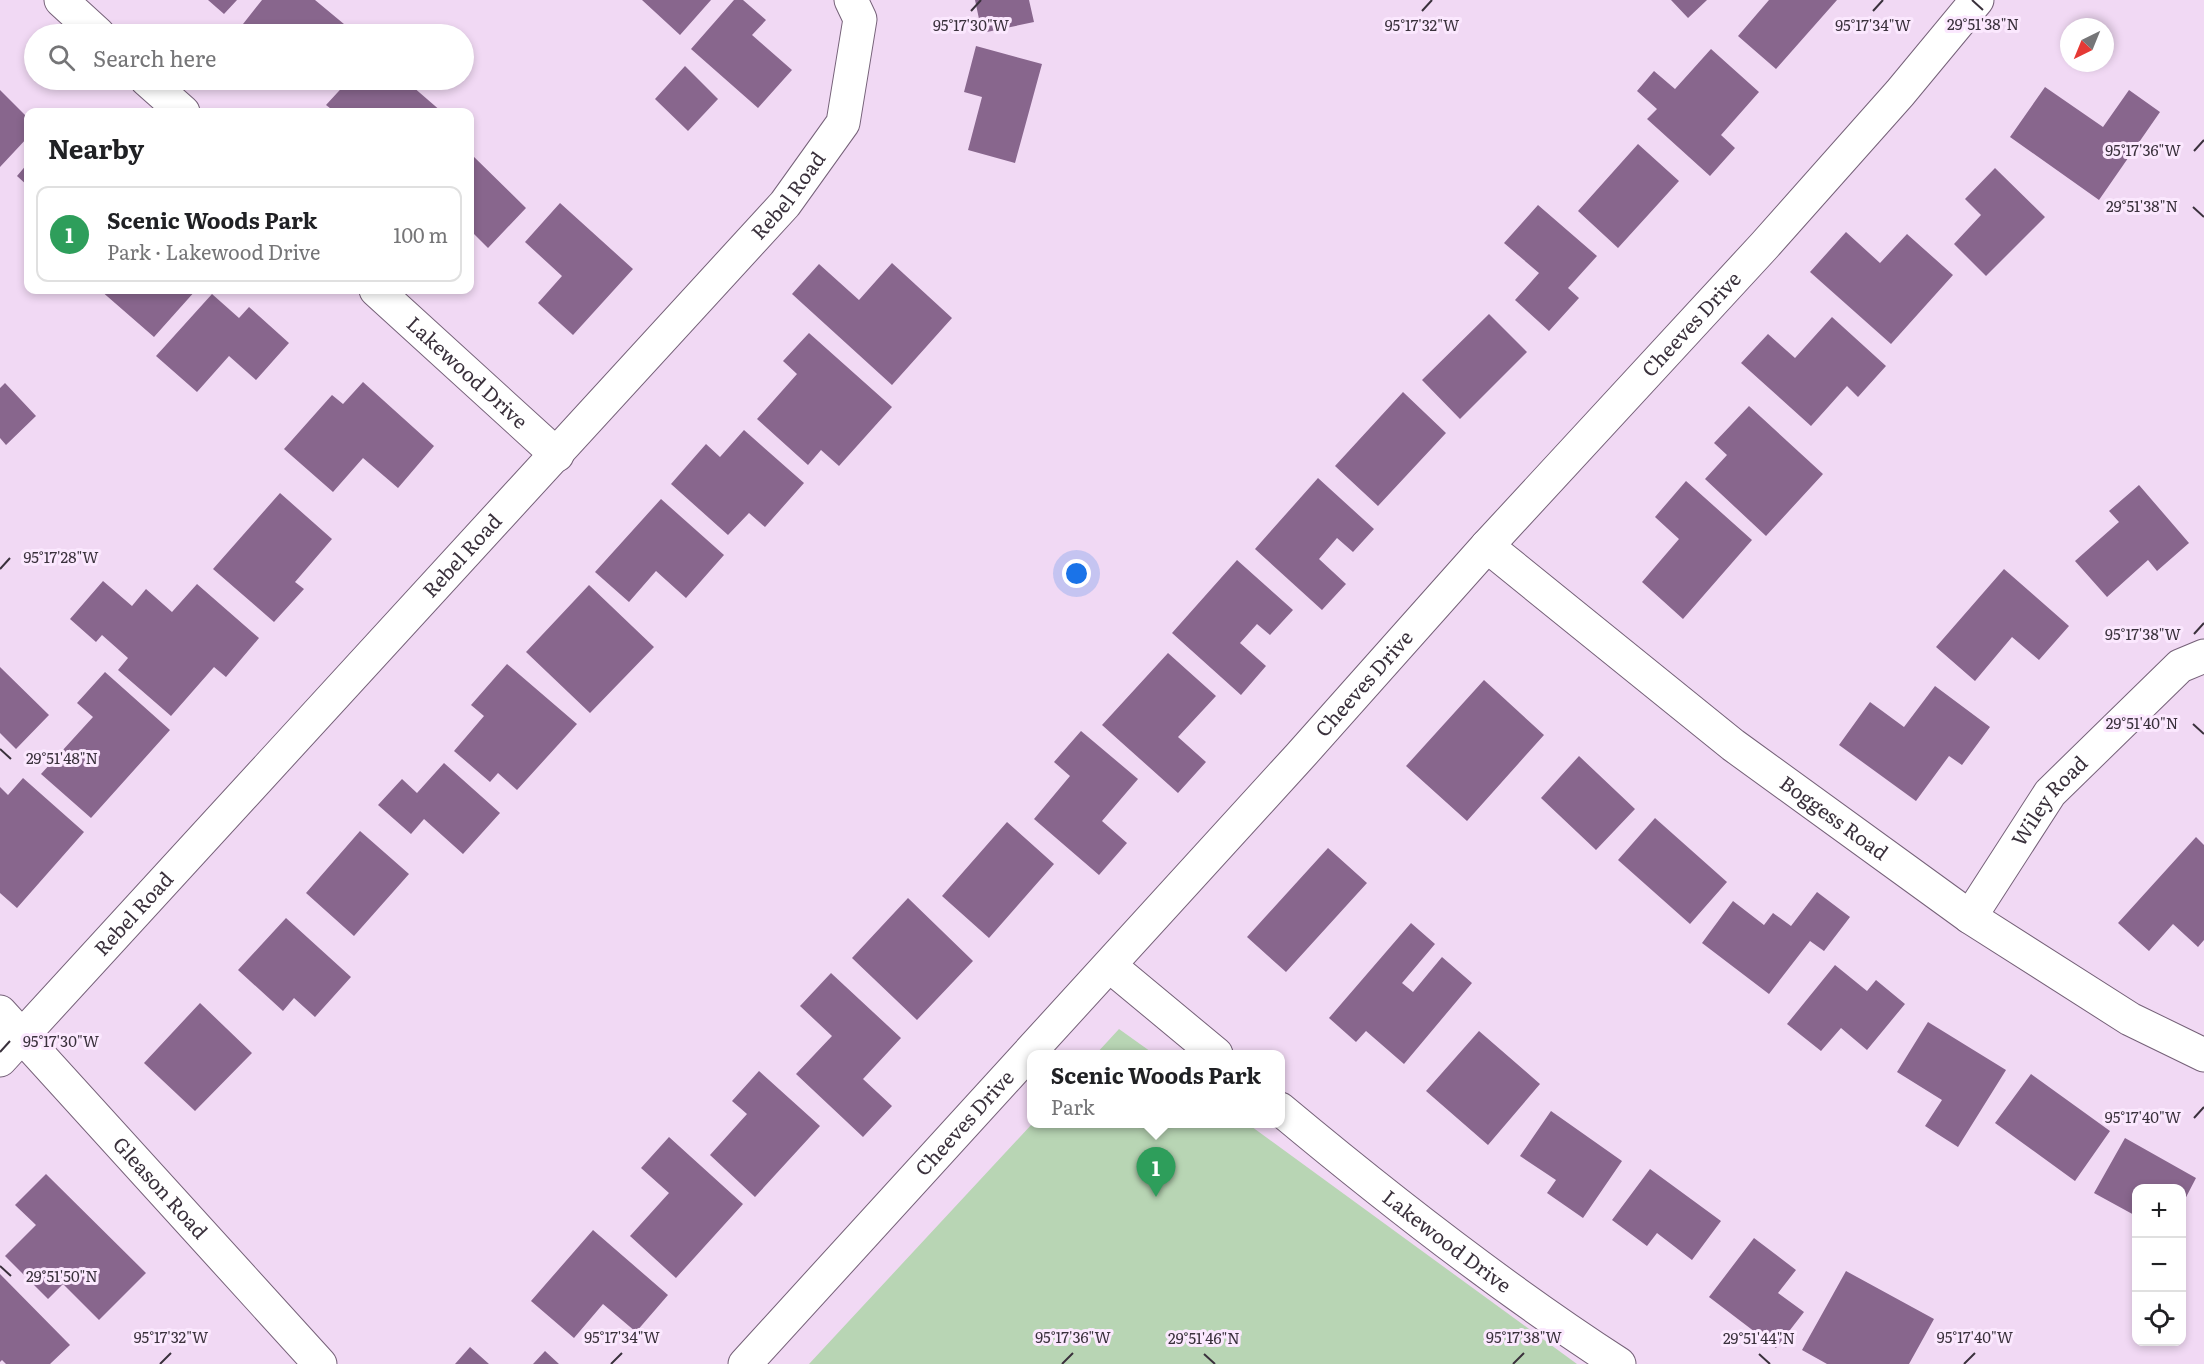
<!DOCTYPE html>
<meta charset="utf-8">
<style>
body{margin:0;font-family:Literata,serif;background:#f6f6f6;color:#202124}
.controls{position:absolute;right:18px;bottom:18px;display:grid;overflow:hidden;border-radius:12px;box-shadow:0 3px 9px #0003}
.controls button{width:54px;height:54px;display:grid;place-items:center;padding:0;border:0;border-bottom:2px solid #e0e0e0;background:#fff;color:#202124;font:30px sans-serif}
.compass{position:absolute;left:2060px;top:18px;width:54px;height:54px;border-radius:50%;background:#fff;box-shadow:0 3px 9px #0003;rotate:223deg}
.you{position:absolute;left:1077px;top:574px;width:21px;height:21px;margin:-15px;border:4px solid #fff;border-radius:50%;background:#1a73e8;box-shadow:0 0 0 9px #1a73e833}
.badge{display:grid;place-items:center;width:39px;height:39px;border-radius:50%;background:#d93025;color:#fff;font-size:20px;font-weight:700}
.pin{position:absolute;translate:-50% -50px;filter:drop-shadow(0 2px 3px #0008)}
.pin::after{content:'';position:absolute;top:32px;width:21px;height:18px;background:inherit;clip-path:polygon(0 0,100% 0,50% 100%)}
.popup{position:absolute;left:1027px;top:1050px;width:258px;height:78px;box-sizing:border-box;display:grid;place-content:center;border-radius:12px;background:#fff;filter:drop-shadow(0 2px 4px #0005);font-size:20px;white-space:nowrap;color:#757577}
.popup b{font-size:22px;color:#202124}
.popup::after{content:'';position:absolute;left:50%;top:100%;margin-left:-12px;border:12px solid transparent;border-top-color:#fff}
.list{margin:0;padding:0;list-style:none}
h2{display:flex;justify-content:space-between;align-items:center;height:78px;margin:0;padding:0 24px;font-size:26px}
h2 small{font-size:20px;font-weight:400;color:#757577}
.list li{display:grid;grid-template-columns:39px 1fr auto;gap:18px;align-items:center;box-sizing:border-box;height:96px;margin:0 12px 12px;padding:0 12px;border:2px solid #e0e0e0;border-radius:12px}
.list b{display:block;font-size:22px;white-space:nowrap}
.list p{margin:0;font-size:20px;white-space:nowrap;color:#757577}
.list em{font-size:20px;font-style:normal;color:#757577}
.icon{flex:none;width:33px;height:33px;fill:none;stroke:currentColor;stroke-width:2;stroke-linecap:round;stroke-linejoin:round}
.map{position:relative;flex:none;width:2204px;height:1364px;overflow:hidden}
.search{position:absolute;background:#fff;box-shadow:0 3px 9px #0003;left:24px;top:24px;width:450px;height:66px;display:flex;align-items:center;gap:15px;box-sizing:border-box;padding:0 21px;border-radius:33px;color:#757577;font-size:22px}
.panel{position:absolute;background:#fff;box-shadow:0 3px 9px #0003;left:24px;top:108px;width:450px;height:186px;border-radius:12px}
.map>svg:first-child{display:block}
.green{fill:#b8d5b4}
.building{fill:#88668d}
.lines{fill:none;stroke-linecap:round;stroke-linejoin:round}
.minor-casing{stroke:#756178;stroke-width:35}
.minor{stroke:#fff;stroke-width:33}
.ticks{fill:none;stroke:#3a313c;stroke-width:2}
.labels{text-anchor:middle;stroke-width:6;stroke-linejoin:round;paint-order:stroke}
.street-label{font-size:20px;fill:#3a313c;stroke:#fbe8fe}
.ticks-label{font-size:15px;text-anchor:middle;fill:#3a313c;stroke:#fbe8fe;stroke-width:6;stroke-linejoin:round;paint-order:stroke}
</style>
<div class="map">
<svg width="2204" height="1364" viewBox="0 0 2204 1364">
<rect width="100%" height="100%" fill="#f1d9f4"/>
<path class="green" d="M1119,1029l35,25h-58z
M1032,1124h216l329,240h-768z"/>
<path class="building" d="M208,0h29l-13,14z
M262,0h53l41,34h-100l-13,-10z
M642,0h69l-31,35z
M734,0h9l23,20 -14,15 40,35 -34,38 -67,-59z
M975,0h54l5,22 -52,11z
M1671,0h36l-19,18z
M1769,0h68l-61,69 -38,-33z
M976,46l66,18 -27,99 -47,-13 14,-53 -18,-5z
M1711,49l48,43 -38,43 14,13 -25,28 -63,-57 10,-10 -20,-18 17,-20 21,18z
M685,66l33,33 -30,32 -33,-32z
M310,80h22l-9,10z
M349,80h56l37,32h-107l-9,-7z
M2045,87l58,40 26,-37 31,22 -61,88 -89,-63z
M0,90l28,28v19l-28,30z
M1638,144l41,37 -61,67 -40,-37z
M470,153l56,55 -38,40 -18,-18z
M28,163v23l-11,-10z
M1995,168l50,49 -59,59 -32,-32 27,-29 -16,-16z
M560,203l73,66 -60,66 -35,-32 24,-27 -37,-34z
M1538,205l59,51 -29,32 11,10 -30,33 -34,-31 24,-27 -35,-30z
M1846,232l34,31 27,-29 46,41 -62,69 -81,-72z
M892,263l60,55 -60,67 -100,-91 27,-30 40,36z
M100,290h96l-42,47z
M212,294l27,24 10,-11 40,36 -33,37 -27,-24 -32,36 -41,-36z
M1489,314l38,38 -67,67 -38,-39z
M1832,317l54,49 -28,31 -11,-11 -36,40 -70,-63 27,-29 27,24z
M809,333l83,74 -53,59 -18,-16 -13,15 -51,-46 40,-45 -14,-13z
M363,382l71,64 -36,42 -35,-30 -30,34 -49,-43 48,-54 11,9z
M5,383l31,33 -30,29 -6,-7v-50z
M1403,392l43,41 -68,73 -43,-40z
M1749,406l74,68 -57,62 -61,-57 22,-24 -13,-12z
M744,430l60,53 -39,44 -16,-14 -21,22 -57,-51 35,-40 14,13z
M1318,478l56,51 -21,23 -16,-14 -18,21 27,25 -24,26 -67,-61z
M1686,481l66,59 -69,79 -41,-37 37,-43 -24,-22z
M2139,485l50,58 -32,28 -9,-11 -41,37 -32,-36 44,-39 -10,-11z
M280,493l52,46 -37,43 9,7 -30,33 -61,-53z
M661,499l63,56 -38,43 -30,-27 -27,31 -34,-30z
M1237,560l56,50 -23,25 -13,-11 -17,19 26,23 -25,29 -69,-62z
M2004,569l65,57 -30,34 -27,-23 -37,44 -39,-34z
M103,581l29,25 14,-17 26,23 25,-28 62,54 -33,39 -12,-10 -43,49 -53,-46 10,-12 -26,-23 -6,7 -26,-23z
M589,585l65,62 -64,66 -64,-61z
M1168,653l48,43 -38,41 28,25 -28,31 -76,-68z
M507,664l70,60 -60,66 -19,-17 -8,9 -36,-31 30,-35 -13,-11z
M0,667l49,48 -33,34 -16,-16z
M105,672l65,58 -79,88 -50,-44 52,-57 -16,-14z
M1484,680l60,55 -77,86 -61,-55z
M1935,686l55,41 -28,38 -13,-9 -33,45 -77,-56 31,-43 34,25z
M1081,731l57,48 -36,42 25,22 -28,32 -65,-56 36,-43 -16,-14z
M1579,756l56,53 -39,41 -55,-52z
M444,763l56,50 -37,41 -39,-35 -13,15 -33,-29 24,-26 15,14z
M23,778l61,54 -67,76 -17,-15v-106l8,8z
M1655,818l72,64 -37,42 -72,-64z
M1007,822l47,42 -65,74 -47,-42z
M360,831l49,43 -55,62 -48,-43z
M2196,837l8,8v95l-6,7 -25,-23 -24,27 -31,-28z
M1328,848l39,35 -81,89 -39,-35z
M1817,892l33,25 -26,34 -14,-10 -41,53 -67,-51 31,-42 31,24 9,-12 18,13z
M908,898l65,63 -56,59 -65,-62z
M286,918l65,59 -36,40 -21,-19 -11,13 -45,-41z
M1411,923l24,21 -33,39 11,9 29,-35 30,26 -68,81 -38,-33 -10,11 -27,-24z
M1835,965l32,26 9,-11 29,24 -38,46 -26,-22 -20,23 -34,-27z
M831,973l70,65 -38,41 29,27 -29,31 -67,-63 36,-38 -32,-30z
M200,1003l52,50 -57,58 -51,-48z
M1928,1022l78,48 -48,77 -33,-21 17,-26 -45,-28z
M1479,1031l61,53 -52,61 -62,-54z
M759,1071l61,55 -65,71 -45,-42 37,-41 -15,-13z
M2031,1074l79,57 -35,50 -80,-58z
M1551,1111l71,50 -39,57 -36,-25 9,-13 -36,-24z
M669,1137l74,67 -67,74 -46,-42 39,-43 -28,-25z
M2125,1138l71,40 -14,27v-17h-46v28l-42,-23z
M1650,1169l71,52 -29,39 -35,-27 -10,13 -35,-26z
M46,1174l100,99 -47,47 -36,-36 -15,15 -43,-43 31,-31 -21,-20z
M593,1230l75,65 -32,37 -33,-28 -29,34 -43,-37z
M1754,1238l42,32 -18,23 26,19 -28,36 -67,-51z
M1846,1271l88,48 -25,45h-82l-25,-14z
M0,1274l70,71 -20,19h-44l-4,-4 -2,2z
M470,1347l19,17h-34z
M545,1351l14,13h-26z"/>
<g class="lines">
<g class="minor-casing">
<g id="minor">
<path d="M61,0l37,34"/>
<path d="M147,80l36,32"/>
<path id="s1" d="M376,290l181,165"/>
<path id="s2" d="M1487,546l246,199 237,172 160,102 74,36"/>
<path id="s3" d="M1970,917l80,-124 130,-127 24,-10"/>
<path d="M1110,966l106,88"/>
<path id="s4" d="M0,1012l320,352"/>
<path id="s5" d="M0,1060l785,-856 58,-81 17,-104 -9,-19"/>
<path id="s6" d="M1280,1109c109,91 220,178 339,255"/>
<path id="s7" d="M745,1364l554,-607 188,-211 277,-300 136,-153 77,-93"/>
</g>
</g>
<use href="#minor" class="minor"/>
</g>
<path class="ticks" d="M1972,0l11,10M971,11l10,-11M1422,11l10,-11M1873,11l10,-11M2194,151l10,-11M2193,207l11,10M0,569l10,-11M2194,634l10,-11M2193,724l11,10M0,749l11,10M0,1052l10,-11M2194,1118l10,-11M0,1266l11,10M1204,1354l11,10M1759,1354l11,10M160,1364l11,-11M611,1364l11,-11M1062,1364l11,-11M1513,1364l11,-11M1964,1364l11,-11"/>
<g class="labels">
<g class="street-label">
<text dy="7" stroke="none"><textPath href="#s5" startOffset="1170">Rebel Road</textPath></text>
<text dy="7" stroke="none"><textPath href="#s7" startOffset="1406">Cheeves Drive</textPath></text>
<text dy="7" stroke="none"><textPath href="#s1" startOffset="123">Lakewood Drive</textPath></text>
<text dy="7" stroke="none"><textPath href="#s5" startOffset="684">Rebel Road</textPath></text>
<text dy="7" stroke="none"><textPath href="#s7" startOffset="920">Cheeves Drive</textPath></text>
<text dy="7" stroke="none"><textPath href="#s3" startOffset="141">Wiley Road</textPath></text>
<text dy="7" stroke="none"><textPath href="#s2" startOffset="441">Boggess Road</textPath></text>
<text dy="7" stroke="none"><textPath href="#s5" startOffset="198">Rebel Road</textPath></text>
<text dy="7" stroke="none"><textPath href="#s7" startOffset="326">Cheeves Drive</textPath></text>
<text dy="7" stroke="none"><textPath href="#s4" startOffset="238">Gleason Road</textPath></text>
<text dy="7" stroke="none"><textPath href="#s6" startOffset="213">Lakewood Drive</textPath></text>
</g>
</g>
<g class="ticks-label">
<text x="1983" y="30">29°51'38"N</text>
<text x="971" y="31">95°17'30"W</text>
<text x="1422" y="31">95°17'32"W</text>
<text x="1873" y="31">95°17'34"W</text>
<text x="2143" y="156">95°17'36"W</text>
<text x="2142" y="212">29°51'38"N</text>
<text x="61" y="563">95°17'28"W</text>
<text x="2143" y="640">95°17'38"W</text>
<text x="2142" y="729">29°51'40"N</text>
<text x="62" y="764">29°51'48"N</text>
<text x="61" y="1047">95°17'30"W</text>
<text x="2143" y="1123">95°17'40"W</text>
<text x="62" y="1282">29°51'50"N</text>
<text x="171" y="1343">95°17'32"W</text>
<text x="622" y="1343">95°17'34"W</text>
<text x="1073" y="1343">95°17'36"W</text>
<text x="1524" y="1343">95°17'38"W</text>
<text x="1975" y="1343">95°17'40"W</text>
<text x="1204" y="1344">29°51'46"N</text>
<text x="1759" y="1344">29°51'44"N</text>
</g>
</svg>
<div class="controls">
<button>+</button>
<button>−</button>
<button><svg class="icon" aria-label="locate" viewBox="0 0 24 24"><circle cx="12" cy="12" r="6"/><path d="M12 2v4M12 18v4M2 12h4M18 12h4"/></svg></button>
</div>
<svg class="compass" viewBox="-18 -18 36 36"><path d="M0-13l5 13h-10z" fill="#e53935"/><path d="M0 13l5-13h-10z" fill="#757577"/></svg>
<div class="you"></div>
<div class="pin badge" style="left:1156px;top:1197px;background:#2e9e5b">1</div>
<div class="popup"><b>Scenic Woods Park</b>Park</div>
<div class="search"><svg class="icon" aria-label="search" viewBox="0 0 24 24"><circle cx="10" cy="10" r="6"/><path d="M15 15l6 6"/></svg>Search here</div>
<section class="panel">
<h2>Nearby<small></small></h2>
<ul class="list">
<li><span class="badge" style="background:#2e9e5b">1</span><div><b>Scenic Woods Park</b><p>Park · Lakewood Drive</p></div><em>100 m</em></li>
</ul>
</section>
</div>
